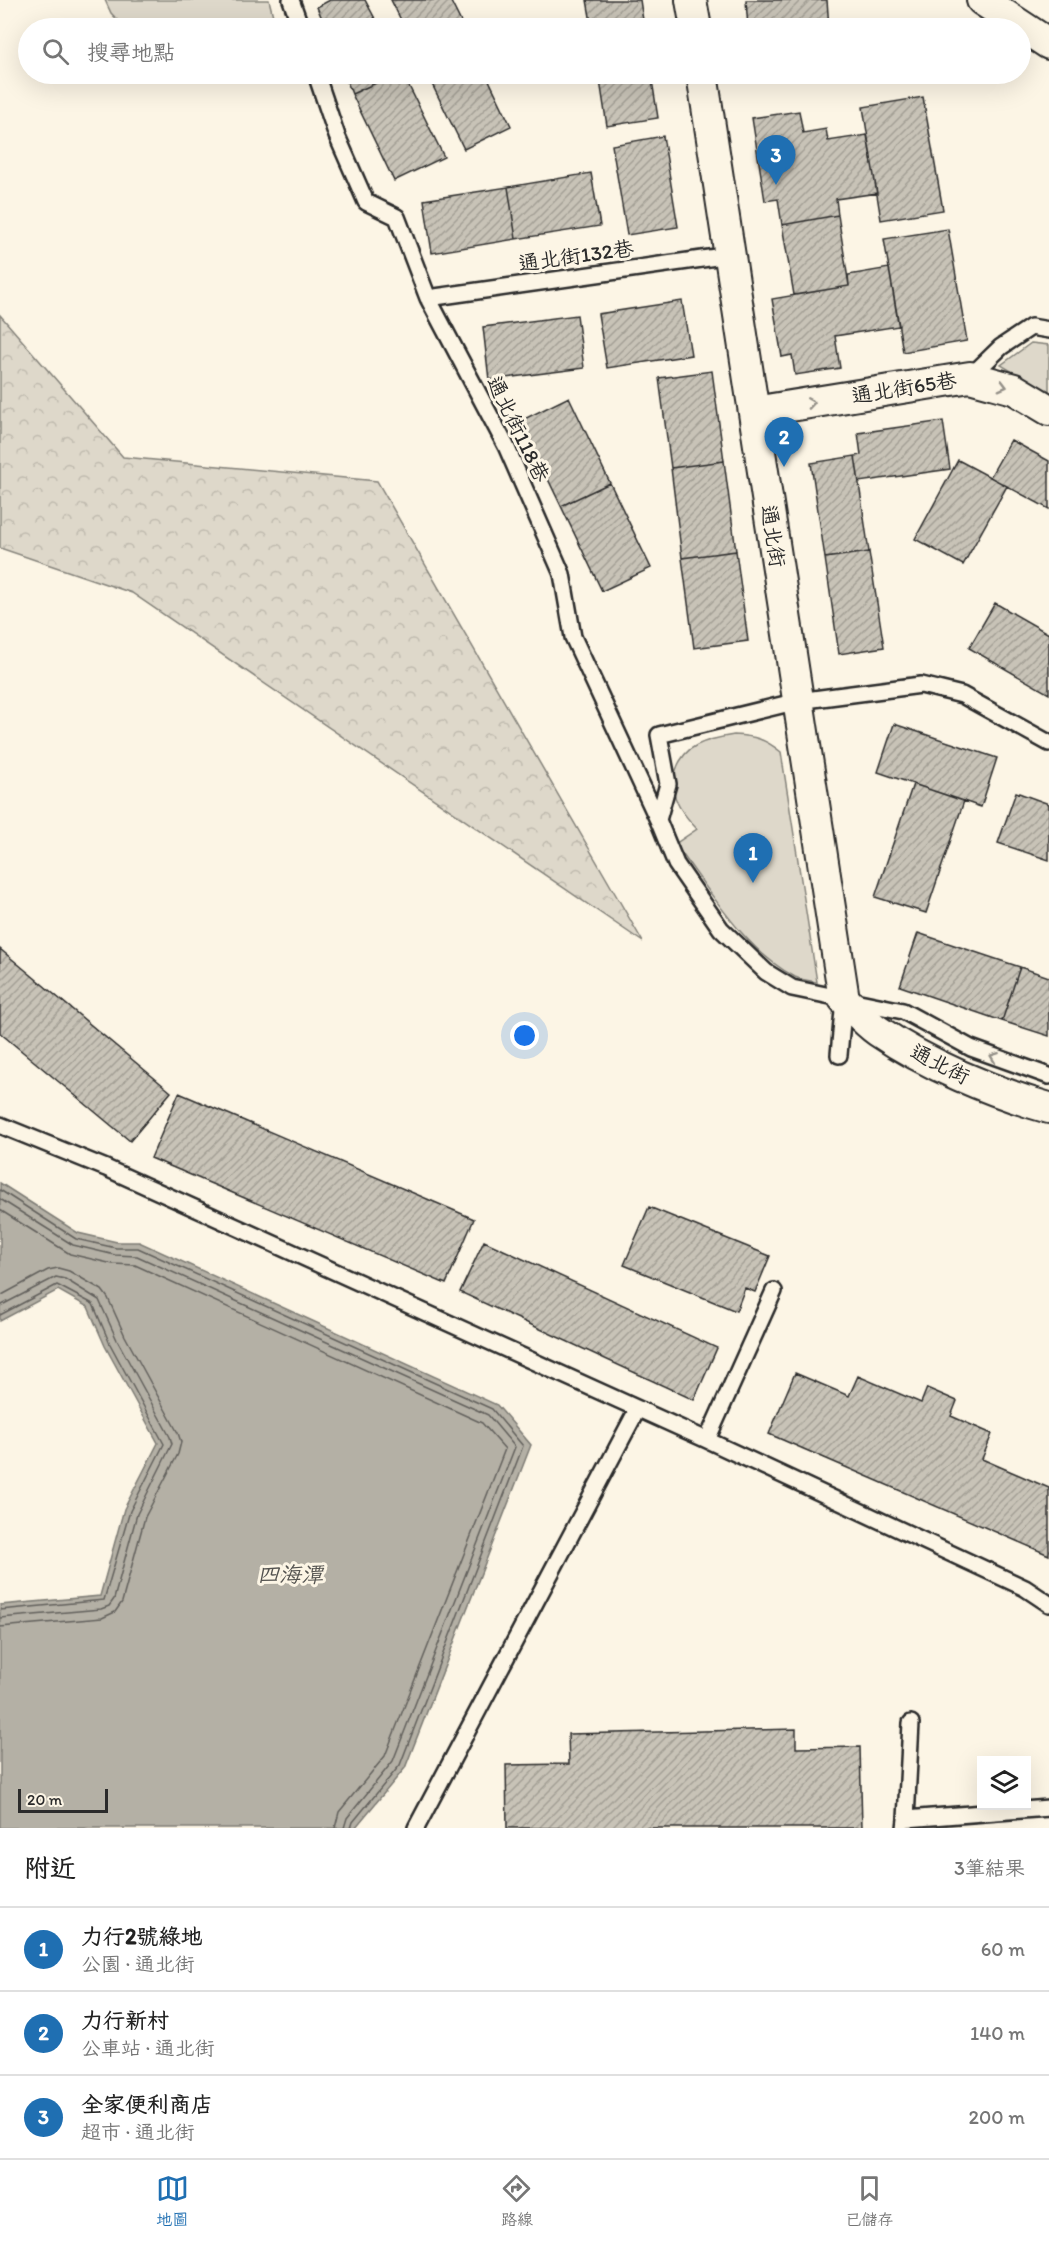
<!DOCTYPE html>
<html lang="zh-TW">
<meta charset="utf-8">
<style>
body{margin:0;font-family:Itim,"LXGW WenKai TC",sans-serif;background:#f6f6f6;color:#222}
.controls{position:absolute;right:18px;bottom:18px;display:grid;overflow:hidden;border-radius:0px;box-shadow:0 6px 24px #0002}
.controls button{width:54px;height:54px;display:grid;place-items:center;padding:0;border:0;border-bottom:2px solid #e0e0e0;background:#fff;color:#222;font:30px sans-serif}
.scale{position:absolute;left:18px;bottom:15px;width:90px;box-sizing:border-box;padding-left:6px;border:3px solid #2b2b2b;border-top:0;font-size:16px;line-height:21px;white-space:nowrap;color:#2b2b2b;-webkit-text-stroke:4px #fcf5e5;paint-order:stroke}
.you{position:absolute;left:525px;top:1036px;width:21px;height:21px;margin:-15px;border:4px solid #fff;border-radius:50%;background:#1a73e8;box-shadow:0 0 0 9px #1a73e833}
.badge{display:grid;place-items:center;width:39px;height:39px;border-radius:50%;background:#1f6fb2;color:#fff;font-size:20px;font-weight:700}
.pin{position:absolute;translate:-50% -50px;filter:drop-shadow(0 2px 3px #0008)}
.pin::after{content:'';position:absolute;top:32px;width:21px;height:18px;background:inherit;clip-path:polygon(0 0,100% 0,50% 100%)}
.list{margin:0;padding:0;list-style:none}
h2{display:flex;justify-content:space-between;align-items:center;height:78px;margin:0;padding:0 24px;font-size:26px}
h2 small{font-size:20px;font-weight:400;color:#767676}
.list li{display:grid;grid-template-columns:39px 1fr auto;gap:18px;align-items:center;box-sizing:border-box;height:84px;padding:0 24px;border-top:2px solid #e0e0e0}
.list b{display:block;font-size:22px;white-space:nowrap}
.list p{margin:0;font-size:20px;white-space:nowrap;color:#767676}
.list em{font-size:20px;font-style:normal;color:#767676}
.icon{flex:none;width:33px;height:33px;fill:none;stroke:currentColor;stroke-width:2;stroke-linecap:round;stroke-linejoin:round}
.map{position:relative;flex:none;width:1049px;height:1828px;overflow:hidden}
.search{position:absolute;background:#fff;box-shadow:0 6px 24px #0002;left:18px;right:18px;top:18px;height:66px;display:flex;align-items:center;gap:15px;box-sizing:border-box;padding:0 21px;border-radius:33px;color:#767676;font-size:22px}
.sheet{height:330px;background:#fff}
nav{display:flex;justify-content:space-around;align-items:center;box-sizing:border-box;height:84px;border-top:2px solid #e0e0e0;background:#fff;font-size:16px;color:#767676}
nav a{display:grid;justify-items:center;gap:3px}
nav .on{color:#1f6fb2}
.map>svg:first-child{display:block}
.forest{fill:url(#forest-crowns);stroke:#84827a;stroke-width:1.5}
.park{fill:#ded8ca;stroke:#84827a;stroke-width:1.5}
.water{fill:#b4b0a5;stroke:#7d7b74;stroke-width:1.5}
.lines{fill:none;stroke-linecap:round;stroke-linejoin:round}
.shore{stroke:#62605c;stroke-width:1.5}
.building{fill:url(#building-hatch);stroke:#2b2b2b;stroke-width:1.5}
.service-casing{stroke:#2b2b2b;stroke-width:20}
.minor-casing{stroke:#2b2b2b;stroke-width:34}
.service{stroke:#fcf5e5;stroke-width:15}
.minor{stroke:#fcf5e5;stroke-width:30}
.oneway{stroke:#949088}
.labels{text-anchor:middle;stroke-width:6;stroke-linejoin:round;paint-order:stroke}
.street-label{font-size:21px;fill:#2b2b2b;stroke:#fcf5e5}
.water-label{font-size:22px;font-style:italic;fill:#545350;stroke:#fcf5e5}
</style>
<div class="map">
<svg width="1049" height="1828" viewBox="0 0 1049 1828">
<defs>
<pattern id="forest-crowns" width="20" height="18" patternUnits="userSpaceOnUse" patternTransform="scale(1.5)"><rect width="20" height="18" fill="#ded8ca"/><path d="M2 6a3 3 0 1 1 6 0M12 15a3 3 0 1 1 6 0" fill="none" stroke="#bfbaae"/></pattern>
<pattern id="building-hatch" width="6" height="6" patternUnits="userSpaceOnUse" patternTransform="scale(1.5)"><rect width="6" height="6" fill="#c8c3b7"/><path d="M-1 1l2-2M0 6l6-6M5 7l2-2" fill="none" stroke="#a39f95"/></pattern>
</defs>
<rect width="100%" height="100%" fill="#fcf5e5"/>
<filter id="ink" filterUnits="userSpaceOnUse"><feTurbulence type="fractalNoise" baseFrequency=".0167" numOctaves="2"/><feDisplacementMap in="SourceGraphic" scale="12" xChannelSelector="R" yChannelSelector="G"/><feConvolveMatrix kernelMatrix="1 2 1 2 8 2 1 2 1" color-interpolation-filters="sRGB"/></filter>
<g filter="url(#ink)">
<path class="forest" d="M0,315l123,142 254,24 266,461 -511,-349 -132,-45z"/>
<path class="park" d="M105,0h164l7,28h-151l-14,-15z
M1031,343l18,2v48l-48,-28z
M734,735c21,1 31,4 47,17l36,230c-7,-1 -16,-2 -22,-5 -51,-27 -87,-89 -120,-133l22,-15c-7,-8 -16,-17 -20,-27 -9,-20 0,-47 20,-57 12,-6 24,-8 37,-10z"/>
<path class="water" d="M0,1183l78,50 39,9h22l358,163 34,40 -126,323 -50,60h-355v-223l100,-9 24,-87 34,-66 -53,-97 -17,-39 -30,-17 -58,31z"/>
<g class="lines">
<path class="shore" d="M0,1190l76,49 40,9h22l354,161 31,37 -123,319 -47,57 -2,6
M0,1199l73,46 42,10 22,1 351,159 27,32 -122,314 -46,57 -3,10
M0,1210l70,44 43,10 22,1 347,158 23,26 -120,307 -46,56 -4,16
M0,1296l48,-26 10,-2 11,3 33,19 6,8 17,38 53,97 3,9 -3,12 -33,63 -23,85 -7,10 -13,6 -102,9
M0,1306l56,-29 9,2 34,21 18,40 53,97 2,7 -35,70 -23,85 -5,7 -8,3 -101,9
M0,1315l57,-30 36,19 17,40 54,100 -34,67 -26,89 -104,10"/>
</g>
<path class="building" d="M330,0h35l15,28h-54l-9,-21z
M391,0h59l14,28h-59z
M587,0h53l4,27 -52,1z
M746,0h81l2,28h-81z
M344,74h51l-43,20z
M395,74h8l41,83 -50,24 -42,-87z
M427,74h59l25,52 -47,23z
M599,74h52l7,44 -51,8z
M923,97l20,113 -62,10 -18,-113z
M799,111l4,22 23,-4 2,12 39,-6 10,58 -41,6 2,16 -56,10 -4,-26 -13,2 -13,-83z
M663,136l15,91 -51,8 -15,-90z
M591,173l9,53 -84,13 -8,-52z
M508,187l8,52 -84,14 -8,-53z
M838,215l11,71 -55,9 -12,-70z
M948,229l19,112 -64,11 -19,-113z
M889,268l10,58 -64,10 5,32 -45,7 -3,-20 -10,2 -10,-58 77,-13 -1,-11z
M682,301l9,54 -84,13 -9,-54z
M577,315l7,53 -95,12 -6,-53z
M712,371l12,90 -53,7 -12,-90z
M569,397l41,86 -49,23 -41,-85z
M943,421l7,48 -91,13 -4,-26 6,-1 -3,-22z
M1011,440l38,21v48l-59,-32z
M855,456l14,96 -44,6 -14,-95z
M958,460l49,26 -44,79 -48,-26z
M724,461l12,90 -54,7 -11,-90z
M610,483l41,85 -49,23 -41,-85z
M736,551l12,90 -54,7 -12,-90z
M869,552l15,95 -45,7 -14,-96z
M995,603l54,31v60l-80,-46z
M894,724l103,34 -16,49 -103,-35z
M913,784l51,17 -38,112 -51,-16z
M1016,792l33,12v56l-51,-17z
M918,933l102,34 -18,54 -102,-35z
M0,949l171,143 -41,49 -130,-108z
M1020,967l29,10v59l-47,-15z
M179,1093l295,126 -28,65 -295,-126z
M649,1207l121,49 -15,36 -10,-4 -9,23 -112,-46z
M484,1241l233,107 -23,52 -234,-108z
M795,1373l54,23 9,-20 63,27 6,-15 30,13 -6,15 41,18 -10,25 67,29v67l-280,-121z
M796,1729v19l64,-1 2,81h-355l-1,-63 63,-1 -1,-30z"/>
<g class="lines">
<g class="service-casing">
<path id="service" d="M291,0l10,28
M316,74l21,62 29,66 31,15 31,81 78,148 56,128 11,63 85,183 18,44 45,65 45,43 26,16 111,23 68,37 78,28
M428,298l302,-43
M970,377l31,-30 30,-20 18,3
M658,820l10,-36 -9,-49 139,-34 123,-16 41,10 87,48
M839,1055l5,-56
M0,1125l106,43 601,272 318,148 24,16
M707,1440l67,-149
M906,1819l5,-96
M416,1828l221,-418
M905,1828l1,-9 143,-11"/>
</g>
<g class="minor-casing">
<path id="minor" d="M691,0l5,28
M982,0l67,44
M702,74l142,925c11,11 22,24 34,32 48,33 114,61 171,77
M754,412l216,-35 44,12 35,21"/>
</g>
<use href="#service" class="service"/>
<use href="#minor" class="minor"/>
</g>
<defs><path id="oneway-chevron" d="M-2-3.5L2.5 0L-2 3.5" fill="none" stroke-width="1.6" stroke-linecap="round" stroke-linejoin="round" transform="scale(1.5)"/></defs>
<g class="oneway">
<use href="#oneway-chevron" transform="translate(1003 386) rotate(15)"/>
<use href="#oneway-chevron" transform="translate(811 403) rotate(-9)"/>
<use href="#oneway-chevron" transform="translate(994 1057) rotate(-159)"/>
</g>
</g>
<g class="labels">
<g class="street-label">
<text transform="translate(576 256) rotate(-8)" y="7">通北街132巷</text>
<text transform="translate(904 388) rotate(-9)" y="7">通北街65巷</text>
<text transform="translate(518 429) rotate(64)" y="7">通北街118巷</text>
<text transform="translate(773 536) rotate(81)" y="7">通北街</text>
<text transform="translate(940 1064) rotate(27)" y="7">通北街</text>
</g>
<g class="water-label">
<text x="290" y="1582">四海潭</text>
</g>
</g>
</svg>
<div class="controls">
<button><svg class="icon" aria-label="layers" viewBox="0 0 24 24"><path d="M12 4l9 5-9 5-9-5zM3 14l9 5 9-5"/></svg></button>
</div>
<div class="scale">20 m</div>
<div class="you"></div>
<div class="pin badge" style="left:753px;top:883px">1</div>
<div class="pin badge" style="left:784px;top:467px">2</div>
<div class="pin badge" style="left:776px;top:185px">3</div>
<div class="search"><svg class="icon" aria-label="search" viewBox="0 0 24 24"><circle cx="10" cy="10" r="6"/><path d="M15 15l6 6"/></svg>搜尋地點</div>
</div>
<section class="sheet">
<h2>附近<small>3筆結果</small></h2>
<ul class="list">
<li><span class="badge">1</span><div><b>力行2號綠地</b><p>公園 · 通北街</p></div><em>60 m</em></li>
<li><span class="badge">2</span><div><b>力行新村</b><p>公車站 · 通北街</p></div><em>140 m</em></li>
<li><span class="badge">3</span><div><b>全家便利商店</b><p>超市 · 通北街</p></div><em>200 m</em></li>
</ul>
</section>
<nav>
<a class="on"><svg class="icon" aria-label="map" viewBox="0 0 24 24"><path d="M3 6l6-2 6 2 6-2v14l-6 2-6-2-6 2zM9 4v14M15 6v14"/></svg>地圖</a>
<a><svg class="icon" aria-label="directions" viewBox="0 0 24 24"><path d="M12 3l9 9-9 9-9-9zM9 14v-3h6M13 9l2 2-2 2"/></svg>路線</a>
<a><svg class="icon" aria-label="saved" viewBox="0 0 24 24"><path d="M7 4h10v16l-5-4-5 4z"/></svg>已儲存</a>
</nav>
